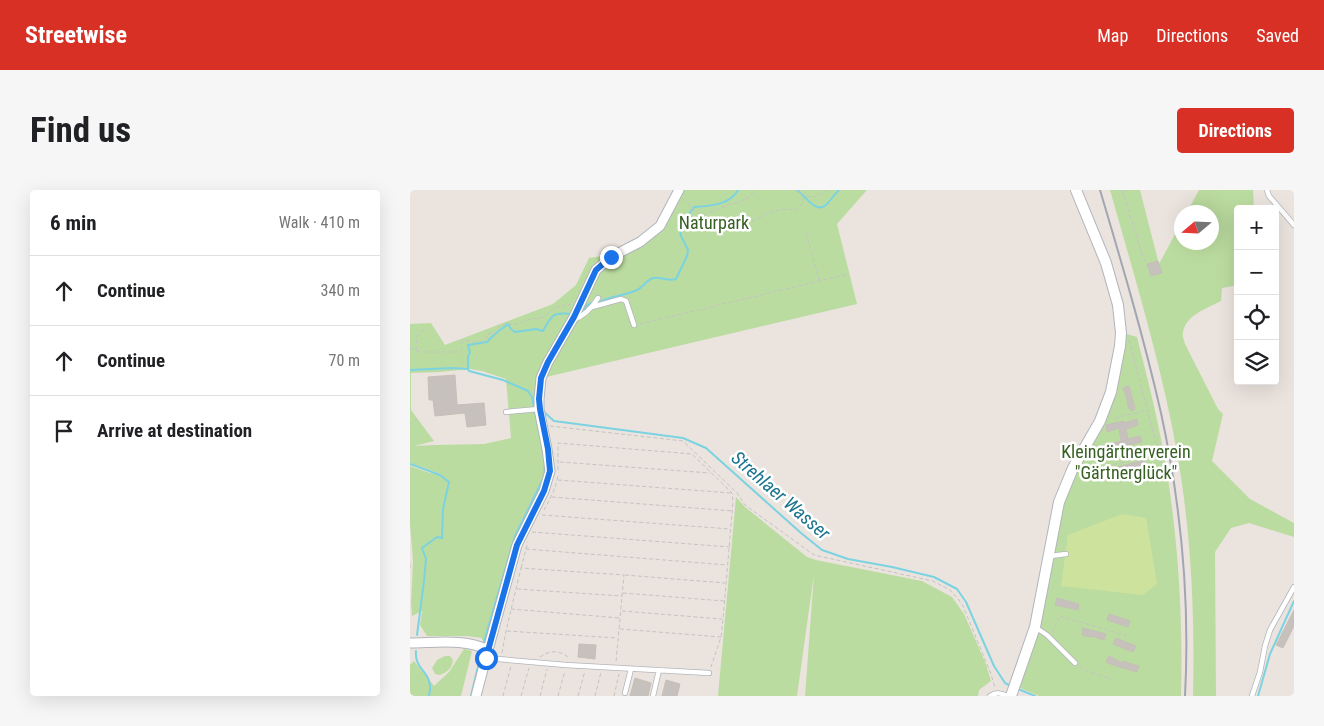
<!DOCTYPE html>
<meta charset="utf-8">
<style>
body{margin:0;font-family:"Roboto Condensed",sans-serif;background:#f6f6f6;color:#202124}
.controls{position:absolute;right:15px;top:15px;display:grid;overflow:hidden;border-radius:5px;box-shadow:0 5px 20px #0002}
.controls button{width:45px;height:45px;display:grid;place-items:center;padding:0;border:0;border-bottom:1px solid #e0e0e0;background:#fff;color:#202124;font:25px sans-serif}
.compass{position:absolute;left:764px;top:15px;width:45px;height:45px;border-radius:50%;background:#fff;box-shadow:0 5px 20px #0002;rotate:251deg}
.stop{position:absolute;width:15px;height:15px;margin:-11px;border:4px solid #1a73e8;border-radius:50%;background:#fff}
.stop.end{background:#1a73e8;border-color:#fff;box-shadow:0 1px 5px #0008}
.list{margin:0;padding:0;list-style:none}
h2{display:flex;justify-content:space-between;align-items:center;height:65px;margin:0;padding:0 20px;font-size:21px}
h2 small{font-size:16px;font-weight:400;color:#757577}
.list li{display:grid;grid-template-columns:32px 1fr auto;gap:15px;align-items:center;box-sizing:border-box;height:70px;padding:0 20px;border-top:1px solid #e0e0e0}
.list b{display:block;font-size:19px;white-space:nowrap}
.list em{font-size:16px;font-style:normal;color:#757577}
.icon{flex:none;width:28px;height:28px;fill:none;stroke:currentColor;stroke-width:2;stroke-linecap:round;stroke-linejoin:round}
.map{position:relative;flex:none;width:884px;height:506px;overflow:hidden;border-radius:5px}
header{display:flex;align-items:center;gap:30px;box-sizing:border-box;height:70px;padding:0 25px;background:#d93025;color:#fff}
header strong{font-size:24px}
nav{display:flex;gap:28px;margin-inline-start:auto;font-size:18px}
.intro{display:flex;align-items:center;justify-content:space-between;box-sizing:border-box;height:120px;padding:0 30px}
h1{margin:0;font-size:35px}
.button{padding:12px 22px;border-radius:5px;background:#d93025;color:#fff;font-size:18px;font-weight:700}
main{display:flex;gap:30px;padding:0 30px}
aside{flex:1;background:#fff;border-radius:5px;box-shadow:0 5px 20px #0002}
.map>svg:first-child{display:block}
.green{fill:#bbdca0;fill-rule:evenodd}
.pitch{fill:#cde29c}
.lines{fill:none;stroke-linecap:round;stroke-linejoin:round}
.stream{stroke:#7bd3e2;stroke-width:2}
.building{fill:#c6c1bd;stroke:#c6bfb7}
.service-casing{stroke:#b1b5bc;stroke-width:6}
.minor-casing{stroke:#b1b5bc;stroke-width:11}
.tertiary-casing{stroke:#b1b5bc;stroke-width:12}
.path{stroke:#c3c3c3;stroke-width:1;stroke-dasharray:4 2.5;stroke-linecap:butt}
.service{stroke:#fff;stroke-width:4.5}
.minor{stroke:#fff;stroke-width:9}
.tertiary{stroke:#fff;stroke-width:10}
.rail{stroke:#a1a6b2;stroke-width:2}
.route{stroke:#1a73e8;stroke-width:6}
.labels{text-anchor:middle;stroke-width:5;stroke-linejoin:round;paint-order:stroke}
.park-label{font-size:18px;fill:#366021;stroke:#fff}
.water-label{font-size:19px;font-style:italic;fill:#1b748e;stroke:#fff}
</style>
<header>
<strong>Streetwise</strong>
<nav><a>Map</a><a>Directions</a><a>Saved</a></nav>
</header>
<div class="intro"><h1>Find us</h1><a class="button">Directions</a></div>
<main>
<aside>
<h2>6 min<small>Walk · 410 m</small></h2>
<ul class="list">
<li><svg class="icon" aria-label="ahead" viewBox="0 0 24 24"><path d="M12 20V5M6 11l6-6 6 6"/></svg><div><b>Continue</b></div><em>340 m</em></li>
<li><svg class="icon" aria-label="ahead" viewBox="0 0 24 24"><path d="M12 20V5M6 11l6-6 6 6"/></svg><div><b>Continue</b></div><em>70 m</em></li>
<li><svg class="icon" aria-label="arrive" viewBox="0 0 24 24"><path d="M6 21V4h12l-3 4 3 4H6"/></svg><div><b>Arrive at destination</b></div></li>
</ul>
</aside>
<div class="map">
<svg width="884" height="506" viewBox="0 0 884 506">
<rect width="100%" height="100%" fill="#ebe4de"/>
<path class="green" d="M271,0h186l-30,34 20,80 -315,74 54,-107 16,-12 31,-14z
M700,0h30l19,74 22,-41 1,19h30v-30h-25l12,-22h54l1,19h-16v76l-16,3 -1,13c-13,7 -36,14 -38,32 -1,3 1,7 2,11l33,65 5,5 -11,47 38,38 44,24v14l-45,-14 -18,5 -16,24 1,144h-23c2,-83 -2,-167 -17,-249 -16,-87 -42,-172 -66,-257z
M192,66l-8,13 -55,109 8,94 -50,136 -11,32h-4v-2l-16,-2h-39l-7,-11 2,-14 -10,5 -1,-13 2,-42 -3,-37v-58l20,7 13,2 -33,-12v-139l21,-1 14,22 108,-41 23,-19 13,-27zM60,179l12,2 24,8 5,59 -27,6 -49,1 -21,1 20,-5 -23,-31v-37l29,-1z
M714,143l13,4c12,47 24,94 31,142 11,72 15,145 13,217h-142l-19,-8 19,-57 25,-138 32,-55zM658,346l75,59 -77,-41z
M326,307l9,10 62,50 9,3 106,21 30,16 12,17 22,50 5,17 -12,9 -1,6h-173l9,-122 -17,122h-79z
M54,459l8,2 -11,45h-51v-31l4,-4 20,25 15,-14z
M35,466h5l3,4c-1,9 -6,12 -13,15l-5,-1 -3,-6 5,-8z"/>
<path class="pitch" d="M712,324l24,4 11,66 -14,11 -82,-9 7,-51z"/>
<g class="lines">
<path class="stream" d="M387,0c8,5 18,24 29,15 5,-5 8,-10 13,-15
M174,122l2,-6 5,-3 5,1c12,-8 28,-8 41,-14 6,-3 10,-10 16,-12 8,-2 15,4 23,1l11,-23 1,-6 -7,-14 -1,-6 11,-19 3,-4c16,-1 36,-2 44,-17
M58,178v-12l2,-3 -2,-8 19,-3 8,-8 13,-10 3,5 4,3 21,-3 7,2c9,-17 10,-19 30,-17
M0,180l42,-2 16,1 1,2 34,9 25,11 4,6 9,43
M134,222l10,9 129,17 23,10 95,85 21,17 26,9 44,8 42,10 23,12 9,13 28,64 11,17 6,3
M0,274l30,11 9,7 -6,27 -1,29 -5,-1 -15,11 4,11 -2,22 -7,54
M73,455l32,-109 29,-59 1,-16
M6,461c-2,21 19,20 13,45
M608,499l17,7
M61,506l11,-46
M848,506l12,-42 24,-53"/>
</g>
<path class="building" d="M748,71l4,12 -11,3 -4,-12z
M45,185l2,30 27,-2 2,22 -19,2 -2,-14 -30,3 -2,-16h-4l-1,-23z
M719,196l6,23 -4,2 -1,-3 -1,1 -2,-6 1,-1 -5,-14z
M727,229l1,6 -12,4 2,10 12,-3 2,6 -41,10 1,1 -7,2v-1l-7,2 3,-6 14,-5 16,-4 -2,-13 -12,4 -1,-7 18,-4v2z
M735,270l2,6 -14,4v2l-21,7 -3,-10z
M647,408l22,6 -1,6 -23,-5z
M884,420v16l-11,22 -7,-3z
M699,424l21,7 -2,6 -21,-7z
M673,438l23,6 -2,6 -13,-4v1l-9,-2z
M706,448l20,8 -3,6 -20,-8z
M169,454l17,1 -1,14 -17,-2z
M699,466l13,7v-2l17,5 -2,6 -24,-7 -7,-3z
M225,488l16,5 -3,13h-18z
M256,490l14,4 -3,12h-15z"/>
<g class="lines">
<g class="service-casing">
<path id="service" d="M857,0l2,6 25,29
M182,117l29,-8 5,2 8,24
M163,130c11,-4 19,-12 25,-22
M96,222l33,-3
M640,366l16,-2
M625,437l12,8 28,28
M76,468l80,7 143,8
M215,503l6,-24
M243,506l6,-26
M580,506c6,-4 11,-3 18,0
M842,506l8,-24 5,-26 5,-16 24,-43"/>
</g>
<g class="minor-casing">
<path id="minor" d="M0,453c24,0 56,-5 78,7
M66,506l12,-46 29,-105 27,-54 6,-20 -3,-22 -8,-40v-10l2,-21 7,-16 26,-45 22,-47 15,-13 29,-15 20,-16 19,-36"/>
</g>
<g class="tertiary-casing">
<path id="tertiary" d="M601,506l24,-69 24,-125 14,-34 27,-47 11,-29 9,-46 1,-13 -3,-28 -12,-42 -30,-73"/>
</g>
<path class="path" d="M385,0c15,8 19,10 33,0
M712,0l21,67 5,10
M273,9l4,3 7,8 18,12 18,3 21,-3 19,-10 13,-3 14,1 5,-6 2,-9
M293,25l25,-10 11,-3 10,-5 7,-7
M396,43l13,47
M230,134l208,-50
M719,150l36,137
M0,158l10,4h39l3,-4v-6l3,-2c9,1 19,6 23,-6l2,-1 4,1 7,-9 7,-2 6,2 14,-5 16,-3 10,-9 17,-4
M6,160l1,-13 9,-10
M705,228l32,-8
M0,235l7,-6
M140,236l133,15 54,52 8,12 69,50 119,26 17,9 9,10 4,6 28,68 4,14
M150,272l150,11
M148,280v-27l134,11 40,39 1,9 -10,117 -2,18 -10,30
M672,282l76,-18
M148,290l173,13
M142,307l181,14
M134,320c6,-11 13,-23 14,-36
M132,325l188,14
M122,342l198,15
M116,359l201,16
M0,374v7
M111,378l7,-26
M215,385l100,8
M107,399l105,7
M213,403l101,8
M101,419l109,9
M212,421l100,8
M210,439l101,8
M97,441l110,7
M642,443l8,-17 67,20
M92,463l4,-22 15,-63 103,7 -8,87
M130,467c9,-7 21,-7 29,1
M670,476l7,5 24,8
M93,506l8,-30
M111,506l8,-28
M130,506l7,-27
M148,506l7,-25
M168,506l7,-25
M185,506l6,-24
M204,506l5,-22"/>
<use href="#service" class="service"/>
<use href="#minor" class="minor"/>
<use href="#tertiary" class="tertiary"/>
<path class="rail" d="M690,0c22,74 44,148 61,223 20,92 29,189 24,283"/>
</g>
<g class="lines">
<path class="route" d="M76,468l31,-113 27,-54 6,-20 -2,-22 -8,-40 -1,-10 2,-21 7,-16 26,-45 22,-47 15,-13"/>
</g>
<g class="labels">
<g class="park-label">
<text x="304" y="39">Naturpark</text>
<text x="716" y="268">Kleingärtnerverein<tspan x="716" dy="21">"Gärtnerglück"</tspan></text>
</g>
<g class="water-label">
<text transform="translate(371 305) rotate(41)" y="7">Strehlaer Wasser</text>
</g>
</g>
</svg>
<div class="controls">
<button>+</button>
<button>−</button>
<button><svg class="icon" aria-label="locate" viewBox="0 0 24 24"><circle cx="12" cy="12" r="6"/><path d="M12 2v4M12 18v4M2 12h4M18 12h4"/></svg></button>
<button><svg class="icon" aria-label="layers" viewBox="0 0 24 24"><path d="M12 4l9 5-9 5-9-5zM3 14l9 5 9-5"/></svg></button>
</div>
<svg class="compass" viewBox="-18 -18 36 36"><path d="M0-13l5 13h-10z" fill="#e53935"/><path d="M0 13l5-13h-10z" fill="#757577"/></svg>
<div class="stop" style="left:76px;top:468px"></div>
<div class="stop end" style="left:201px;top:67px"></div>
</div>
</main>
